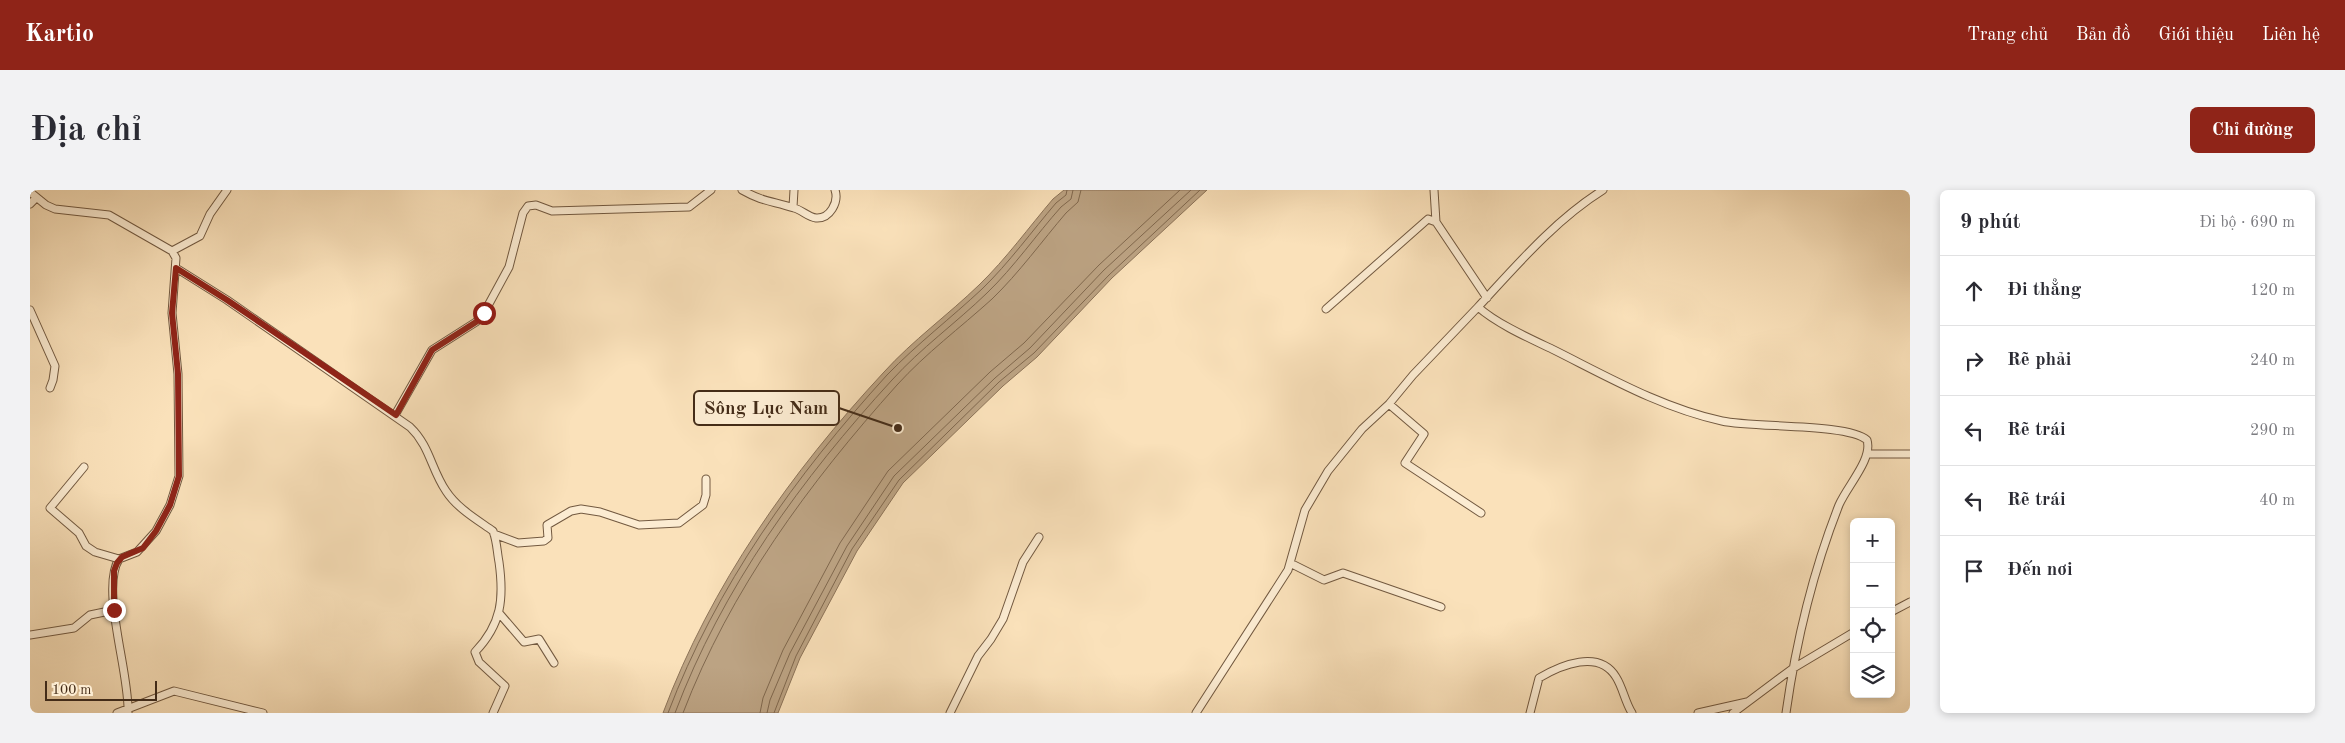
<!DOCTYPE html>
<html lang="vi">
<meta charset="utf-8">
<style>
body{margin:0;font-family:"Old Standard TT",serif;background:#f2f2f3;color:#2b2b33}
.controls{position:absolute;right:15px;bottom:15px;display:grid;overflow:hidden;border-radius:8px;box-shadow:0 2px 8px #0003}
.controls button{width:45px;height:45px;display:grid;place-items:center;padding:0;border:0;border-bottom:1px solid #e1e1e2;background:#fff;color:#2b2b33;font:25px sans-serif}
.scale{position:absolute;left:15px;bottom:12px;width:112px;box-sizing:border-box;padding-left:5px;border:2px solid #442c18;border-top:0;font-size:14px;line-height:18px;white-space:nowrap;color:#442c18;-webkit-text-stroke:4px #fcecd2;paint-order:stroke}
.stop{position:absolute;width:15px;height:15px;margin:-11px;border:4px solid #8f2418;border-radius:50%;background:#fff}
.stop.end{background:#8f2418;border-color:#fff;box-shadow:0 1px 5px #0008}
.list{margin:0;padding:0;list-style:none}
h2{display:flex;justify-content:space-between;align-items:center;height:65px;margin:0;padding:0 20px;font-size:21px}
h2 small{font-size:16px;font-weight:400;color:#7c7c81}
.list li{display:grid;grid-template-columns:32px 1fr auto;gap:15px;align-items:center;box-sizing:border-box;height:70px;padding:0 20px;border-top:1px solid #e1e1e2}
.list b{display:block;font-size:19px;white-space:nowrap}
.list em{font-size:16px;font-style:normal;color:#7c7c81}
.icon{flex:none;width:28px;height:28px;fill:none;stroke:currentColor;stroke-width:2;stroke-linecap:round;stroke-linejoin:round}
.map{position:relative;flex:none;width:1880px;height:523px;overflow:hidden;border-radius:8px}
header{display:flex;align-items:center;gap:30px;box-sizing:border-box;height:70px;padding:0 25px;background:#8f2418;color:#fff}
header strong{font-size:24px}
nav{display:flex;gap:28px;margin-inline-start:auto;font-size:18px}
.intro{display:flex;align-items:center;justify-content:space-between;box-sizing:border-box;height:120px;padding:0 30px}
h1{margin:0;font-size:35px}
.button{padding:12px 22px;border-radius:8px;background:#8f2418;color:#fff;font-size:18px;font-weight:700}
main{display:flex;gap:30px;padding:0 30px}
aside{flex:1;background:#fff;border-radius:8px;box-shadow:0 2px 8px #0003}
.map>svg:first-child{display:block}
.water{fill:#bca383;stroke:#8c7358}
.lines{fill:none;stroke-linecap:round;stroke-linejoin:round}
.shore{stroke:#80684e;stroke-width:1}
.minor-casing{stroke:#725940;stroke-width:9}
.minor{stroke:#fcecd2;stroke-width:7}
.route{stroke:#8f2418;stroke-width:6}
.leader{fill:none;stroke:#442c18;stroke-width:2}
.callout-dot{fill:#442c18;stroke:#fcecd2;stroke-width:2}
.callout{fill:#fcecd2;stroke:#442c18;stroke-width:2}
.callout-label{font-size:19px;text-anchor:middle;font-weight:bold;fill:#442c18}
</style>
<header>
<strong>Kartio</strong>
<nav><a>Trang chủ</a><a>Bản đồ</a><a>Giới thiệu</a><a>Liên hệ</a></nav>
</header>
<div class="intro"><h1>Địa chỉ</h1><a class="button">Chỉ đường</a></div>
<main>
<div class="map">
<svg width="1880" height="523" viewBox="0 0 1880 523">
<rect width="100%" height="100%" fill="#fae1ba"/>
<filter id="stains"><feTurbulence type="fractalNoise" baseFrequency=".004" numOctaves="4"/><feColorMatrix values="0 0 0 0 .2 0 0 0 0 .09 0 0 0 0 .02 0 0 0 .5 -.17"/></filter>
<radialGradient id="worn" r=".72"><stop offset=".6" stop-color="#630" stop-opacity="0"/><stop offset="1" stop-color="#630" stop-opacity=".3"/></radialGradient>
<path class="water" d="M1034,0h143l-95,88 -75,79 -34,29 -100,97 -46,68 -57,107 -22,55h-115c48,-128 128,-241 221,-341 29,-32 64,-57 95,-87 27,-26 50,-58 74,-86z"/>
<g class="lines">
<path class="shore" d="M638,523c48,-127 128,-238 219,-338 30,-31 64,-57 95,-86 27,-26 50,-58 74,-86l10,-8 1,-5
M645,523c47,-125 127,-235 217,-333 29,-32 64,-57 95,-87 27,-26 49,-58 74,-86l10,-8 2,-9
M653,523c47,-123 126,-230 214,-328 29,-32 63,-57 95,-86 27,-26 50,-58 74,-86l12,-11 3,-12
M730,523l3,-15 20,-48 57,-107 48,-72 102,-99 34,-29 75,-78 81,-75
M737,523l3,-13 20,-47 57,-107 47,-70 101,-98 35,-30 74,-78 87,-80
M744,523l22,-57 56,-107 47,-69 100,-98 35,-29 75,-78 91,-85"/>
<g class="minor-casing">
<path id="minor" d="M712,0c21,12 31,11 52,18 8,2 14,9 22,10 14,1 23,-16 19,-28
M1404,0l2,32 51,76
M1573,0c-48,30 -87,76 -125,117 19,17 53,32 76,43 54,27 108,58 168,71 31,7 126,2 145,19 6,19 -20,46 -28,65 -26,66 -43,137 -53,208
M0,2l16,13 9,4 54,6 63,36 4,7 -4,55 6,61 1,102 -9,29 -14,26 -19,21 -18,7c-19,30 11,115 9,154
M0,14l6,-6
M763,17l1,-17
M142,61l28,-15 10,-22 17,-24
M146,78l51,32 183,127c20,19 21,42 36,64 11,17 30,28 47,40 4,10 4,21 6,31 5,36 3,62 -24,90l4,10 26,24 -12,27
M1296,119l102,-90 8,3
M0,120l25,56 -2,14 -3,8
M1359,214l35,30 -19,29 76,50
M365,225l37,-65 44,-28 8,-9 25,-46 14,-54 5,-7 8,-1 16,6 137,-4 22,-17
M1838,264h42
M54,277l-34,41 29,25 7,13 9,6 24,7
M464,344l24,9 26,-2 4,-3 -1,-13 24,-14 10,-2 19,3 39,13 40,-2 24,-18 3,-10v-16
M1260,373l34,17 19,-7 98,34
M1861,422l19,-10
M469,423l25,29 15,-3 15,24
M0,445l44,-7 16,-13 24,-5
M87,523l57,-22 89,22
M920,523l28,-57 13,-17 12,-20 20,-57 16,-25
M1166,523l92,-143 17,-60 23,-39 34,-42 27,-25 24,-29 65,-68
M1500,523l9,-35c22,-13 60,-29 77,-1 7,11 9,25 16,36
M1668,523l49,-11
M1703,523l59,-44 62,-37"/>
</g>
<use href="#minor" class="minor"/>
</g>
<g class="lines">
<path class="route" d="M84,420v-39l3,-8 5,-6 21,-9 13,-17 14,-26 9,-29 -1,-102 -6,-61 4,-45 51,32 169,115 36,-65 44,-28 8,-9"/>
</g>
<path class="leader" d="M868 238L809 218"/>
<circle class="callout-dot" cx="868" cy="238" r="5"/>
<rect class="callout" x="664" y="201" width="145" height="34" rx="5"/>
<g class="callout-label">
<text x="736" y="224">Sông Lục Nam</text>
</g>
<rect width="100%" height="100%" filter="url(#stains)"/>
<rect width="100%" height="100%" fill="url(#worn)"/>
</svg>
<div class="controls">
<button>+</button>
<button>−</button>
<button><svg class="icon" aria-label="locate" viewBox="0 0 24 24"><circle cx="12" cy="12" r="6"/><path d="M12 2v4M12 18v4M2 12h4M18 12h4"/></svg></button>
<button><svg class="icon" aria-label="layers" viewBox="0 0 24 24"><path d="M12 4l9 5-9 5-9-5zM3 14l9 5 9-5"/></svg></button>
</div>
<div class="scale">100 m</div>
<div class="stop" style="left:454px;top:123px"></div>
<div class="stop end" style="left:84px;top:420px"></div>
</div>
<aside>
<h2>9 phút<small>Đi bộ · 690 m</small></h2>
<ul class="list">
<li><svg class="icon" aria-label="ahead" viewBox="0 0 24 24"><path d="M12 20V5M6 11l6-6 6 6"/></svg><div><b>Đi thẳng</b></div><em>120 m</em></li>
<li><svg class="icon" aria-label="right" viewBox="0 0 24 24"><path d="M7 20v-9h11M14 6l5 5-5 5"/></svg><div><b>Rẽ phải</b></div><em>240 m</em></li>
<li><svg class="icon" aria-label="left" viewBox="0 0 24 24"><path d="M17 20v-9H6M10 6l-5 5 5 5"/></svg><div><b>Rẽ trái</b></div><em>290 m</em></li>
<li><svg class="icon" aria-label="left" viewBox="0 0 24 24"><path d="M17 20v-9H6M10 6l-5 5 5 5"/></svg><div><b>Rẽ trái</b></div><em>40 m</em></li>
<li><svg class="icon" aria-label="arrive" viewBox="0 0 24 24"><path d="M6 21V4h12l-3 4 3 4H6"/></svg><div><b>Đến nơi</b></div></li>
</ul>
</aside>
</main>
